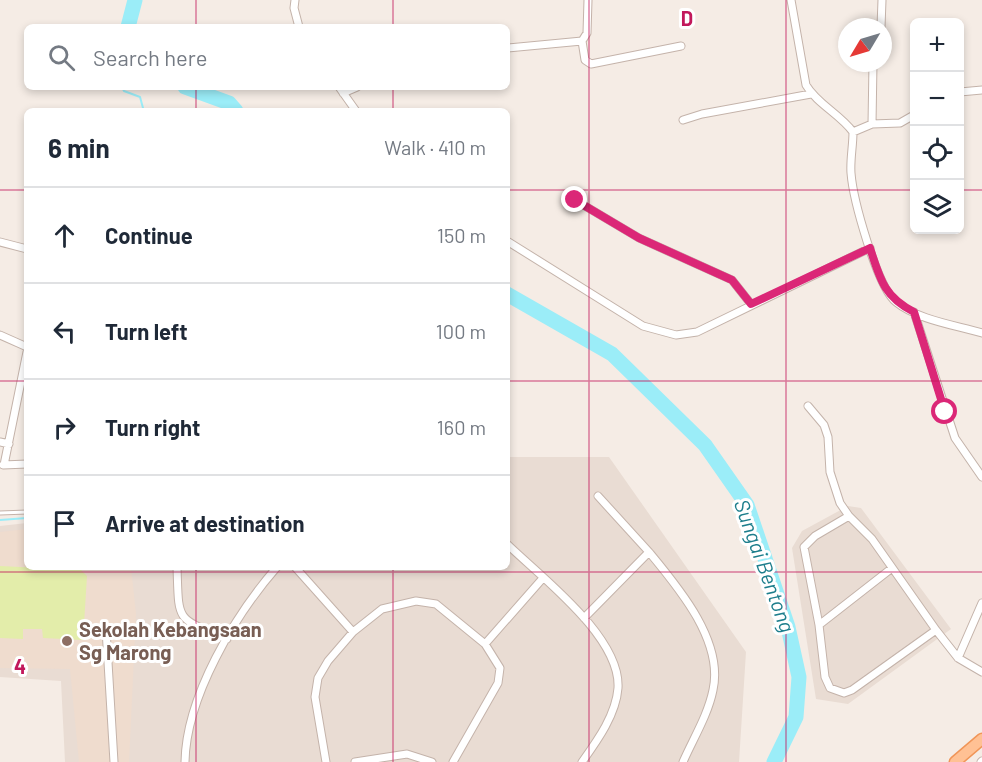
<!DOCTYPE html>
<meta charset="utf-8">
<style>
body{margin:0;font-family:Barlow,sans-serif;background:#f2f2f3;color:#1f2937}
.controls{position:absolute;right:18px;top:18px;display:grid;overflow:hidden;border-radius:9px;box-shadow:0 3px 9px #0003}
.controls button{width:54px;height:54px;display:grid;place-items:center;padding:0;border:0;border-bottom:2px solid #e0e1e3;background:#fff;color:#1f2937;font:30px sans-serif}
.compass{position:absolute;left:838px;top:18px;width:54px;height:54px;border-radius:50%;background:#fff;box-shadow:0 3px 9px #0003;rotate:232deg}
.stop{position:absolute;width:18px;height:18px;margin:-14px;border:4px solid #db2777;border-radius:50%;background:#fff}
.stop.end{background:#db2777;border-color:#fff;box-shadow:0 2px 6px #0008}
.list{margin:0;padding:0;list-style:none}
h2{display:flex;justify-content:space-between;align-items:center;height:78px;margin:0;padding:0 24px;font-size:26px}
h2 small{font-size:20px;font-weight:400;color:#747a83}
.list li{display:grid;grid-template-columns:39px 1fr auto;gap:18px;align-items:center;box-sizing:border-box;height:96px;padding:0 24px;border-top:2px solid #e0e1e3}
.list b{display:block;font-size:22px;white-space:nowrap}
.list em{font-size:20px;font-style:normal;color:#747a83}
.icon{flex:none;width:33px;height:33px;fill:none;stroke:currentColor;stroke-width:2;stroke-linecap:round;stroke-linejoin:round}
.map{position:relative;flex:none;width:982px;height:762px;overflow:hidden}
.search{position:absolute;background:#fff;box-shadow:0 3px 9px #0003;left:24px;top:24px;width:486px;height:66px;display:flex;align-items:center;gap:15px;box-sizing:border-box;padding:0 21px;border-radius:9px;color:#747a83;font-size:22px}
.panel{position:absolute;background:#fff;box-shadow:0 3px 9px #0003;left:24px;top:108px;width:486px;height:462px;border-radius:9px}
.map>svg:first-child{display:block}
.residential{fill:#e9dcd3}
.education{fill:#efdcce}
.green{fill:#e3edaa}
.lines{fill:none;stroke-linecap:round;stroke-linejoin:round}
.stream{stroke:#9bedf8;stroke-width:2}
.river{stroke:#9bedf8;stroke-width:15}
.service-casing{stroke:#c4b3aa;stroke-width:5}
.minor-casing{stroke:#c4b3aa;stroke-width:9}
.primary-casing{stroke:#f09558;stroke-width:13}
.service{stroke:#fff;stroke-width:3}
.minor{stroke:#fff;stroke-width:7}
.primary{stroke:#ffc194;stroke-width:10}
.route{stroke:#db2777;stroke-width:8}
.grid{fill:none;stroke:#c2185b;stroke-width:1.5;stroke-opacity:0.55}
.education-dot{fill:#8d6e63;stroke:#fff;stroke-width:2}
.labels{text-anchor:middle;stroke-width:6;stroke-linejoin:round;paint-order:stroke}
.education-label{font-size:20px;font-weight:bold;fill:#785e54;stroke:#fff;text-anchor:start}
.water-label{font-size:21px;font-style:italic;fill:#1d7e8c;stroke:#fff}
.grid-label{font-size:20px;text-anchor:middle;font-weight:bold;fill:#c2185b;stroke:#fff;stroke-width:6;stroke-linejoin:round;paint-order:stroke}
</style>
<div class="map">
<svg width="982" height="762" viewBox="0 0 982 762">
<rect width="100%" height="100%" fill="#f5ece5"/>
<path class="residential" d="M507,457h102l137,195 -7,110h-674l-4,-81 -61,-4v-151l27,-3v44h480z
M848,506l13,2 90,121 -103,75 -32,-5 -24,-151 10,-17z"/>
<path class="education" d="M27,529v38h104l5,47 -7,148h-50l-9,-93 -70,-1v-136z"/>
<path class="green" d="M0,566l81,4 6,6 -4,64 -40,-2 -1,-9h-19v10l-23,-1z"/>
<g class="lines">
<path class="stream" d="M122,87l2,4 16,6 3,11 -2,3
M0,520l27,-2"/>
<path class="river" d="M128,27l7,-27
M185,87l44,16 7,8
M507,294l105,60 93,91 42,60 41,122 11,50 -3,40 -22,45"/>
<g class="service-casing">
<path id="service" d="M0,513l27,-1"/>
</g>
<g class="minor-casing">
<path id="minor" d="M295,0l-1,8 5,19
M791,0l15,85c11,19 34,29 47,47 0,14 -3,28 -2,41 2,26 26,114 45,129 22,18 59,23 86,31
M881,27l1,-27
M582,41l3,19 6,4 90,-18
M507,48l75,-7 5,-8 1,-33
M339,87l17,24
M960,92l22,-2
M343,93l14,-6
M683,120l19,-6 109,-20
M872,124l1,-61
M853,132l19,-8 28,-1 14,-8
M575,200l64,38 93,42 19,24
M507,241l136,85 33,9 21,-3 173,-84
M0,242l27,7
M914,312l41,126 27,39
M0,335l27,12
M808,406l16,19 4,12 2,35 10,31 9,13 23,23 64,91
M0,442l9,2
M3,465l24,-1
M4,465l23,-113
M598,496l51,56
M507,544c34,33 114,93 111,144 -2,27 -21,53 -36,74
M177,567c2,56 -2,50 50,72
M295,567l58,65
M892,568l-73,57 6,52 5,11 14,5 8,-3 84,-60 22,28 24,14
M584,618l65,-66c29,35 75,89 64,138 -5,25 -20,49 -30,72
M819,625l-15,-78 11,-11 34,-20
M106,629l8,133
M485,644l58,-66
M958,658l24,-55
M185,762c1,-65 50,-147 92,-195
M326,762l-11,-65 3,-19 10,-17 25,-29 29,-23 34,-8 20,3 49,40 15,24 -2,15 -45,79
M355,762l52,-8 25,8
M981,762l1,-1"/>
</g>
<g class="primary-casing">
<path id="primary" d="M955,762l27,-23"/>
</g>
<use href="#service" class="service"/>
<use href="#minor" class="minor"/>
<use href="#primary" class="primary"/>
</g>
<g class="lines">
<path class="route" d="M575,200l64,38 93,42 19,24 119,-56c10,31 14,49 44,64l31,100"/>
</g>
<path class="grid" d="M196,0v27M393,0v27M589,0v762M786,0v762M196,87v24M393,87v24M0,190h27M507,190h407M960,190h22M0,381h27M507,381h475M196,567v195M393,567v195M0,572h982"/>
<circle class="education-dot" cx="67" cy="641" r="6"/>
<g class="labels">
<g class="education-label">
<text x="79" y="637">Sekolah Kebangsaan<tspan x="79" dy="23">Sg Marong</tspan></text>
</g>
<g class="water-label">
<text transform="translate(764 566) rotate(70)" y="7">Sungai Bentong</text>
</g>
</g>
<g class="grid-label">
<text x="687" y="26">D</text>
<text x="20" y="674">4</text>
</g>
</svg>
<div class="controls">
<button>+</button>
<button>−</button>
<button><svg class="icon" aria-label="locate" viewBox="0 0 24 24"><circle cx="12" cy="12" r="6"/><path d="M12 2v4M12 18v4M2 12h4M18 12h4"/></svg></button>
<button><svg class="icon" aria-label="layers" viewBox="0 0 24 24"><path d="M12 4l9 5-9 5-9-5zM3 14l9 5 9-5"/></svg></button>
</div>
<svg class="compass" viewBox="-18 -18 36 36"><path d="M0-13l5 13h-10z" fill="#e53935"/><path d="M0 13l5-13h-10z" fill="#747a83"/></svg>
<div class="stop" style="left:945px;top:412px"></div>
<div class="stop end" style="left:575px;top:200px"></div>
<div class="search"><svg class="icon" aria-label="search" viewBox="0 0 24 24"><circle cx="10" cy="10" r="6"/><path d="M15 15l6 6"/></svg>Search here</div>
<section class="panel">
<h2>6 min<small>Walk · 410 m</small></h2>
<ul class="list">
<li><svg class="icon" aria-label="ahead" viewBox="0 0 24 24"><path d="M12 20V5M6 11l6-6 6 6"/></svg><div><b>Continue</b></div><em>150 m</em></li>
<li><svg class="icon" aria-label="left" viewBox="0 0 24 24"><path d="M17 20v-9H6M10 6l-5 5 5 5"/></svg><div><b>Turn left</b></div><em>100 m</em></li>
<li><svg class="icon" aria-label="right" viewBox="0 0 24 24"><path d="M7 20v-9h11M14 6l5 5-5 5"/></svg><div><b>Turn right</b></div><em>160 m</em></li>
<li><svg class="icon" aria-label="arrive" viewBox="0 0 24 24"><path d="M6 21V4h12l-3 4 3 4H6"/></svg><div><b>Arrive at destination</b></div></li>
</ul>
</section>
</div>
